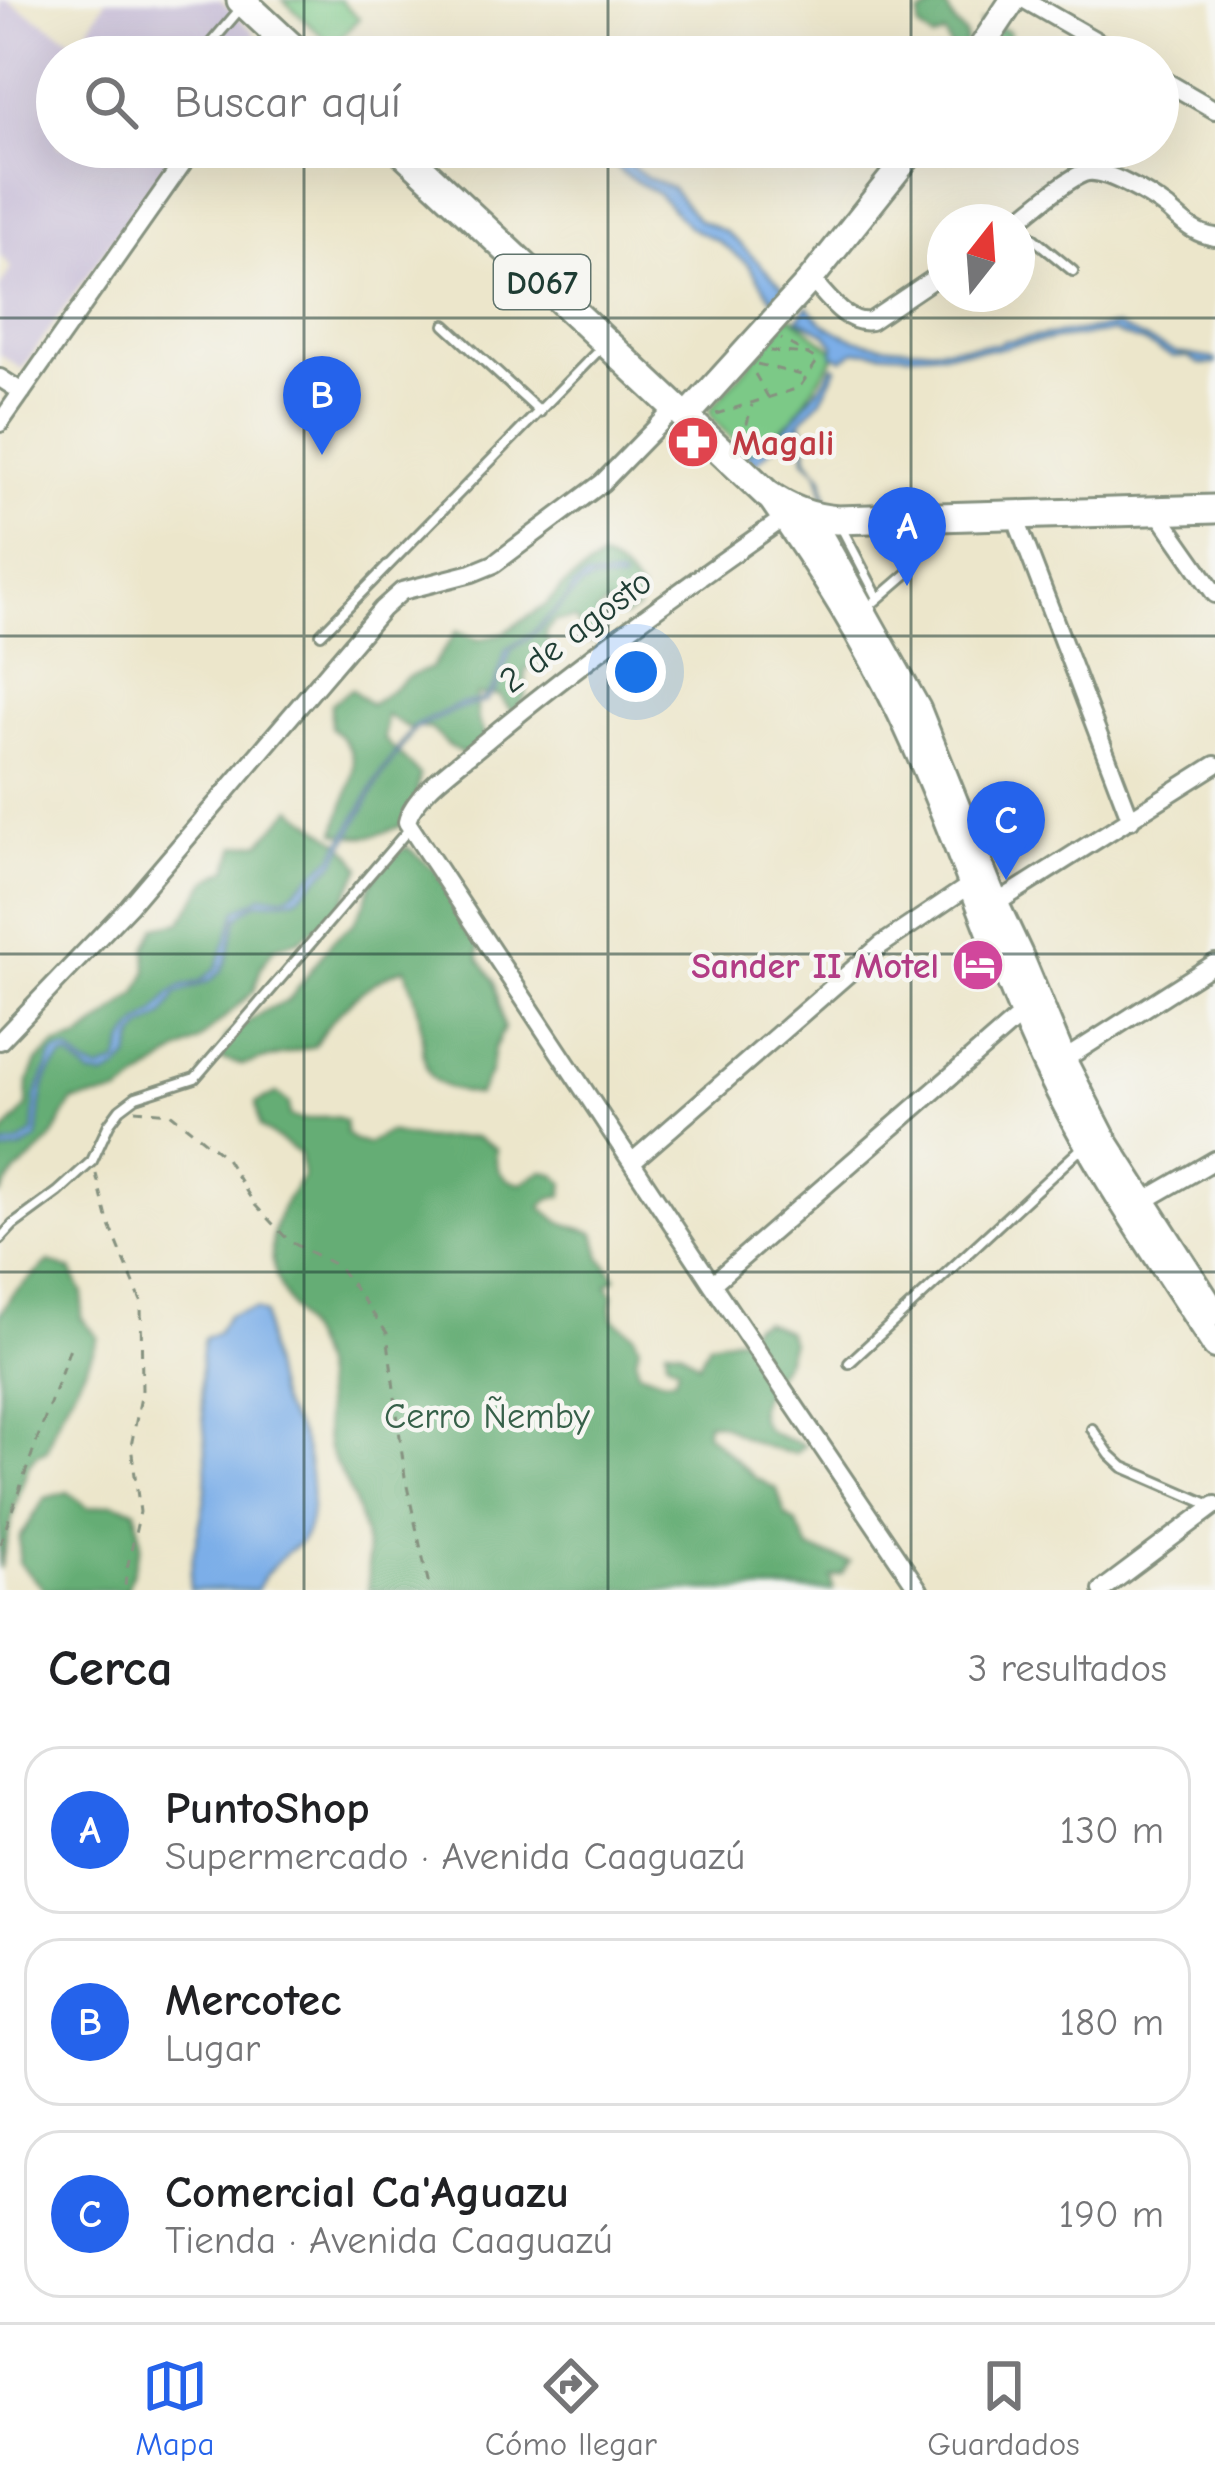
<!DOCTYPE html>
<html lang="es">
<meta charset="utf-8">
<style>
body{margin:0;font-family:"Comic Neue",sans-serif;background:#f2f2f2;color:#202124}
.compass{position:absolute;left:927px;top:204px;width:108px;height:108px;border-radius:50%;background:#fff;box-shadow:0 12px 48px #0002;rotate:17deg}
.you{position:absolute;left:636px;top:672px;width:42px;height:42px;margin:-30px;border:9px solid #fff;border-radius:50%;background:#1a73e8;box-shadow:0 0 0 18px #1a73e833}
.badge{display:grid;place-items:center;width:78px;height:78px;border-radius:50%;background:#2563eb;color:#fff;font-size:39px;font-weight:700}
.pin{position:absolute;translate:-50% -99px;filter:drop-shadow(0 3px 6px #0008)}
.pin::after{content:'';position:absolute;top:63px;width:42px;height:36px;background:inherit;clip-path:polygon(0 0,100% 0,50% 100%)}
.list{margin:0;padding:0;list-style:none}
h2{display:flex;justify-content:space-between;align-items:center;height:156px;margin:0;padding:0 48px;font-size:51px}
h2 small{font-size:39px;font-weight:400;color:#757577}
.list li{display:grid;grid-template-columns:78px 1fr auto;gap:36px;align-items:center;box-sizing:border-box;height:168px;margin:0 24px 24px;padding:0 24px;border:3px solid #e0e0e0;border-radius:36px}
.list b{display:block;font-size:45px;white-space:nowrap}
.list p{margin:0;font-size:39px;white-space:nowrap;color:#757577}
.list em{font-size:39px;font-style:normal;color:#757577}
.icon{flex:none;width:66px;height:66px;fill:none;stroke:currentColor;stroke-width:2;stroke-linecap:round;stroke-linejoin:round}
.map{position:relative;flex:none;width:1215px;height:1590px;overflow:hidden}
.search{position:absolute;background:#fff;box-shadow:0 12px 48px #0002;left:36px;right:36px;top:36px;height:132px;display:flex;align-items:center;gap:30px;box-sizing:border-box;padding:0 42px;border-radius:66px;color:#757577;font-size:45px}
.sheet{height:732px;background:#fff}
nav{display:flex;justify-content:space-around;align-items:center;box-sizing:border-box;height:168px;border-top:3px solid #e0e0e0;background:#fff;font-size:33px;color:#757577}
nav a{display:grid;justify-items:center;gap:6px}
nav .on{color:#2563eb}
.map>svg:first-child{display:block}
.industrial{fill:#c9bfd8}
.green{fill:#7cc987;stroke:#4e835e;stroke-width:3}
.forest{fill:#65ad74;stroke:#427554;stroke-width:3}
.water{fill:#7baee8;stroke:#4d768e;stroke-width:3}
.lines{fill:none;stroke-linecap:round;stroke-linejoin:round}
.lane-casing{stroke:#869280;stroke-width:14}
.street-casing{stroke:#869280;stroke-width:22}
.secondary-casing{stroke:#869280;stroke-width:30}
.primary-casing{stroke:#869280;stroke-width:33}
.path{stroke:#869280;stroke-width:3;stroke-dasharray:9 9;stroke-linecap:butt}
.lane{stroke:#fff;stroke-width:8}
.street{stroke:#fff;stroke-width:16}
.secondary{stroke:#fff;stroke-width:24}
.primary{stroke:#fff;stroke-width:27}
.grid{fill:none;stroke:#1f3d34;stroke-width:3;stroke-opacity:0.55}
.labels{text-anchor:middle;stroke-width:9;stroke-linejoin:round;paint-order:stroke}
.shield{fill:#f6f6f2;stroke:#60746d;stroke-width:3}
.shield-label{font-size:33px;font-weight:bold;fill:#1f3d34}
.health-label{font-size:36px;font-weight:bold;fill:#be3a42;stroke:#f6f6f2;text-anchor:start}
.street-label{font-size:36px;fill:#1f3d34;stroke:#f6f6f2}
.hotel-label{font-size:36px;font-weight:bold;fill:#b23c85;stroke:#f6f6f2;text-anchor:end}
.park-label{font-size:36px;fill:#366049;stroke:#f6f6f2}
</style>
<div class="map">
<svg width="1215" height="1590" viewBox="0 0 1215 1590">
<rect width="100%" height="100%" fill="#f6f6f2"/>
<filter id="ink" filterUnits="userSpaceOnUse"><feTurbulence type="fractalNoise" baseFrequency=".00833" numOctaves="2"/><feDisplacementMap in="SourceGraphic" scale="24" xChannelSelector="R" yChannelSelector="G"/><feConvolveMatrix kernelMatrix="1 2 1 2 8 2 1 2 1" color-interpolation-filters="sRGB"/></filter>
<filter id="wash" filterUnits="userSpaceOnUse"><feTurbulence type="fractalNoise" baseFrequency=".004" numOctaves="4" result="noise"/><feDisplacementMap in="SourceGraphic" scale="48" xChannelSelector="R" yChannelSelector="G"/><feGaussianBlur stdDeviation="2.7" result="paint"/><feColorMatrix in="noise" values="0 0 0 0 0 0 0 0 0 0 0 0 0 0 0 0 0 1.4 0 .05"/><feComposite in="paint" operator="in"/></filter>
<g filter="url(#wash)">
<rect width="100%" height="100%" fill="#ece6cb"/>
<path class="industrial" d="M0,0h7l72,44 27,-44h114l36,34 -16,23h-183v90h120l-155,222 -22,-14v-68l11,-19 -11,-13z"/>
<path class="green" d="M283,0h57l19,18 -26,28z
M790,315l47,38 -45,67 -43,35 -36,-35 -4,-9z"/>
<path class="forest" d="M937,5l8,1c4,4 5,9 8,14 10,19 15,4 12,34l15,-24 1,-9 28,10 4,26 -60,-2 -8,-21 -12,5 -14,-11 1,-13z
M601,559c18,6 28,18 40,34l-3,16 -15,9 -15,-14 -12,9 7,5 3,9 -6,12 -11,3 -14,-23 -20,2 -10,11 6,24 -26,14 1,25 -13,19 -14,-19h-23l2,25 10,23 -18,15 -22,-13 -17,-16 -24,-2 -21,-12 -2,24 36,36 -4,25 -11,24c-27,12 -40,17 -69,8 9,-45 37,-70 -5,-105v-23l20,-15 20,16 37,-28 23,-9 26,-37 22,9 24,-7 43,-28 16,-18z
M293,808c27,24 50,28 68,60l-24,44 -38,28 -24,7 -14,20 -7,24 -57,51 -20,11 -57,41 -47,7c-9,13 -17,33 -26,43 -21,22 -31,22 -47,52v-58l27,-31 1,-24 9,-21 19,-17 24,-6 57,-46 10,-21 -1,-24 10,-21 25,-5 26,-41 21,-12 8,-23 25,-4z
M407,847l28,23 43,65 1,24 15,21 10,48 -10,21 -4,24 -12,22c-65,-10 -50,-29 -59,-81 -2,-15 -9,-31 -14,-46 -37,12 -71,44 -91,78l-71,19 -23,-6 6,-23 40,-26 23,-10 44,-60 20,-16 12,-21 8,-23 14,-19z
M277,1093l12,11 1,12c21,10 35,-7 55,5l1,12 9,8 12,3 21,-12 37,7 50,-2 21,12c-2,20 5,31 25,35l21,-13 12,3 10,9 -2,13 -12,3 -9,8 18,15 36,11 6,24 15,21 -9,7 6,10 -2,12 2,12 21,15 5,12 -3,12 2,13 25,8 12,-1 3,-12 -11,-6 -1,-12 13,1 20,15 10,-21 36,-7 7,-11 11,-4 23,10 5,11c-2,5 -4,13 -6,18 -10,19 -42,47 -17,70 8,7 26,11 36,15l-9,8c-16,-1 -36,-8 -50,-15 -14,-7 -22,-16 -38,-16l-1,11 48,44 23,12 8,26 11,8 13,26 41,13 -8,12 -11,3 2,13h-465c2,-36 -6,-74 -22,-107 -7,-13 -16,-26 -19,-41 -5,-31 0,-61 -12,-91 -9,-23 -25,-42 -35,-65 -18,-41 -4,-77 23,-109l-3,-23 -40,-27 -4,-24z
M49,1262l22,8 12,24 -2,24 17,19c-12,40 -42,72 -51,113l-11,5 -7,9 -14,42 -15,63v-254l12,-20z
M68,1492l20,16 24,-5 24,7 5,35 -14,45h-82l-26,-27 1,-25 25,-40z"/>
<path class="water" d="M600,147h17l16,20 15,11 23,9 27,33 28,12 15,13 43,43 -11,12 -25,-36 -30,-23 -29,-14 -31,-33 -36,-21z
M808,306c36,54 133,41 189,38l7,-3 112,-15 61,27 38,6v5h-15l-12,-7h-15l-31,-15 -30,-10 -96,12 -20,5 -88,5 -48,-3 -6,1 -11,7 -10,-4 1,-10 -9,-12 -27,-14z
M833,366l4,2 -16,31 -21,23 6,10 1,26 16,19 4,25 -6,3 -2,-1 5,-8 -5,-24 -14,-13 -2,-27 -5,-7 -43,38 -10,-9c36,-12 42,-29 65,-56 10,-11 16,-18 23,-32z
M620,577l3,4 -3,1 -27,-1 -13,6 -49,50 -20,13 -14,38 -11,14 -28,7 -44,21 -32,46 -46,85 -40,37 -40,5 -14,10 -5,6 -11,42 -5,10 -11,10 -34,13 -13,22 -21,12 -8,12 -5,18 -11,12 -13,7 -14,-1 -20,-18 -6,-1c-28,18 -23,54 -28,82l-16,10 -21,4v-6l19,-4 14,-10 3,-38 16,-39 6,-4 11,-1 17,15 12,5 20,-8 7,-22 14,-17 18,-13 12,-17 11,-7 21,-6 16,-14 20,-57 25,-14h23l6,-3 42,-36 47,-83 34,-48 46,-22 20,-3 7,-5 8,-11 11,-35 26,-17 35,-35 6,-11 13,-9z
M255,1309l10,5c0,28 6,57 13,84 4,16 18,26 24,41 9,24 16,81 -1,102 -4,5 -11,8 -15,12 -12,11 -23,23 -30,37h-66c-1,-34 13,-68 16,-102 4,-49 -12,-103 -2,-150l13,-5 11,-18z"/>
</g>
<g filter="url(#ink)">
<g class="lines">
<g class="lane-casing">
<path id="lane" d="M117,47l17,10
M199,57l42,-49
M1017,225l56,46
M445,325l95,87
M841,527l37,71
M866,609l43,-37 29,-46
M321,634l280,-286
M0,1239l13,-14 45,-33 34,-31 17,-37 11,-15 16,-12 59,-19 214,-249
M849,1363l236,-218
M1092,1429l18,26 13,12 90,39"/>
</g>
<g class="street-casing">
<path id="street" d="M1025,0l99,57
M258,57l17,-25
M1158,77l57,33
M1016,222c17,-13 50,-43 68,-49 19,-7 68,24 84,36 15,13 26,25 47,28
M811,279c17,18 35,46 60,42l74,-50
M0,378l22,14
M0,423l194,-276
M1156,510l59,84
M1014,514l117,306
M791,517l-7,1c-103,72 -205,145 -302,226 -22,19 -69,50 -75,78l305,462 207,306
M987,909l228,-144
M0,1041l129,-135 253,-297 20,-18 70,-18 22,-9 108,-81 73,-75
M1059,1063l156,-100
M633,1161l248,-216 95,-64
M1142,1202l73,-42
M712,1284l316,-275
M1102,1590l113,-85"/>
</g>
<g class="secondary-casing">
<path id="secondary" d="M975,57l38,-57
M686,417l125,-138 105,-132
M769,496c49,69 94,141 131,217 55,115 92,238 146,353 47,99 110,188 169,280
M810,517l108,192 78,195 24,51 44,106 42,82 109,170"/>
</g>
<g class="primary-casing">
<path id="primary" d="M241,0l61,57
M398,147l369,347c23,16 42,23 70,26l378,-11"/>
</g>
<path class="path" d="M770,351l38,3
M757,364l49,12
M755,374l13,23
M716,414l83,-26 19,-28 -37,-21
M742,442l10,-37
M135,1110l35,3 55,44 30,48 34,36 50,26 48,66 18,144 25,113
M96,1174l11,44 34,83 1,91 -11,54 9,66 -14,61 -1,17
M0,1544l72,-202"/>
<use href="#lane" class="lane"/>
<use href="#street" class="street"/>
<use href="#secondary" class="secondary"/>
<use href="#primary" class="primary"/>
</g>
</g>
<path class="grid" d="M304,0v57M608,0v57M911,0v57M304,147v1443M608,147v1443M911,147v1443M0,318h1215M0,636h1215M0,954h1215M0,1272h1215"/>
<defs>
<g id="pharmacy-disc" transform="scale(2.7)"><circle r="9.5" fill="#e0444e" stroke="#f6f6f2"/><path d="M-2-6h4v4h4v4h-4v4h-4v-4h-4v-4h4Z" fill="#fff"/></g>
<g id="hotel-disc" transform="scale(2.7)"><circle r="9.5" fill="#d1479c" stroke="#f6f6f2"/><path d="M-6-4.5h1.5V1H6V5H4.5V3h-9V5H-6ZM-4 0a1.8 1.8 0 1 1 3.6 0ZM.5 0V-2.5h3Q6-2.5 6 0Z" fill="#fff"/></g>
</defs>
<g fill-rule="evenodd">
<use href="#pharmacy-disc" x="693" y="442"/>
<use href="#hotel-disc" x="978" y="965"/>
</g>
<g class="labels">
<rect class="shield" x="494" y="255" width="96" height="54" rx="9"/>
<g class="shield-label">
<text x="542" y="294">D067</text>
</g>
<g class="health-label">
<text x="732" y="455">Magali</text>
</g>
<g class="street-label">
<text transform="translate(575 630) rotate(-37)" y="13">2 de agosto</text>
</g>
<g class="hotel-label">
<text x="939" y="978">Sander II Motel</text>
</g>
<g class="park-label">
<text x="487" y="1428">Cerro Ñemby</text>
</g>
</g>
</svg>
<svg class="compass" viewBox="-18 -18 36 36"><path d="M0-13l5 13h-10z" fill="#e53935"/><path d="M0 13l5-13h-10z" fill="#757577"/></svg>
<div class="you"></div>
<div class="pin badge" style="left:907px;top:586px">A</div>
<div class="pin badge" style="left:322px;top:455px">B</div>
<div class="pin badge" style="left:1006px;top:880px">C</div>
<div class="search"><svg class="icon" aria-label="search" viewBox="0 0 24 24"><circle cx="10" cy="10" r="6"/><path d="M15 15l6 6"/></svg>Buscar aquí</div>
</div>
<section class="sheet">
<h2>Cerca<small>3 resultados</small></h2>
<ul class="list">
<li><span class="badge">A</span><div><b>PuntoShop</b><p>Supermercado · Avenida Caaguazú</p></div><em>130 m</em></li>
<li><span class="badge">B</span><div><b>Mercotec</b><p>Lugar</p></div><em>180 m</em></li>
<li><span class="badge">C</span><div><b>Comercial Ca'Aguazu</b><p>Tienda · Avenida Caaguazú</p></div><em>190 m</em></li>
</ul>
</section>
<nav>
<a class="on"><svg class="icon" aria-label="map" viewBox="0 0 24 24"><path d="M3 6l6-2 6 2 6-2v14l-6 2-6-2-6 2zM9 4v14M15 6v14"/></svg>Mapa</a>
<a><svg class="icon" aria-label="directions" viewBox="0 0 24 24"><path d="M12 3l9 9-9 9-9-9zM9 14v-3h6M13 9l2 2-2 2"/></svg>Cómo llegar</a>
<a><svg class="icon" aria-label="saved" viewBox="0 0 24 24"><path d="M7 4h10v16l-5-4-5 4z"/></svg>Guardados</a>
</nav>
